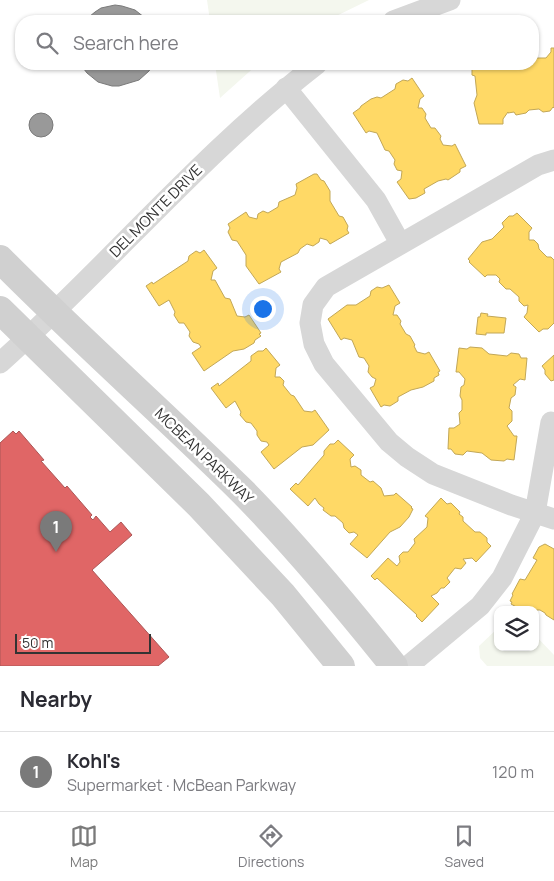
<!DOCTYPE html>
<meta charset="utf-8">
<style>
body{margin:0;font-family:Manrope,sans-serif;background:#f7f7f7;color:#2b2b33}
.controls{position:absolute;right:15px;bottom:15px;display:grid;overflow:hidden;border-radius:10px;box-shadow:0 1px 4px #0004}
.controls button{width:45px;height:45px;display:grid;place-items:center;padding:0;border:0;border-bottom:1px solid #e1e1e2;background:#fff;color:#2b2b33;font:25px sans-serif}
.scale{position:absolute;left:15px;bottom:12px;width:136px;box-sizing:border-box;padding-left:5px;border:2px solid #333;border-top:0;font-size:14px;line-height:18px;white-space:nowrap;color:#333;-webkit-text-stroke:4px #fff;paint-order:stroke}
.you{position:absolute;left:262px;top:308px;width:18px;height:18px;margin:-12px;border:4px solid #fff;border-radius:50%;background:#1a73e8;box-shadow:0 0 0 8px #1a73e833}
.badge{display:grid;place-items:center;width:32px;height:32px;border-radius:50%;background:#7a7a7a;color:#fff;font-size:16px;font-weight:700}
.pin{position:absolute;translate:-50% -41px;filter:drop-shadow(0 1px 2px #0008)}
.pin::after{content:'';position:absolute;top:26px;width:18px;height:15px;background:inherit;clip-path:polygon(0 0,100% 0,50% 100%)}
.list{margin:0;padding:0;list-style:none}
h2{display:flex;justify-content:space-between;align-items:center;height:65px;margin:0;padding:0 20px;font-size:21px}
h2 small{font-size:16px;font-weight:400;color:#7c7c81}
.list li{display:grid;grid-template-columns:32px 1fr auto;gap:15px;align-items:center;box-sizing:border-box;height:80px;padding:0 20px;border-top:1px solid #e1e1e2}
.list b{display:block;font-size:19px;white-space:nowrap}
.list p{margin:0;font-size:16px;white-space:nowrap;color:#7c7c81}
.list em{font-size:16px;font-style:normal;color:#7c7c81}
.icon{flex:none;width:28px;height:28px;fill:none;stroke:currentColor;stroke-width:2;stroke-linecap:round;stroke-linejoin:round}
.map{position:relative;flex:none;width:554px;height:666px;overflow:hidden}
.search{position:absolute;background:#fff;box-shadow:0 1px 4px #0004;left:15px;right:15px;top:15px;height:55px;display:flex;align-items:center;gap:12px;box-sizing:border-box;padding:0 18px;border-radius:20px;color:#7c7c81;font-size:19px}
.sheet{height:145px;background:#fff}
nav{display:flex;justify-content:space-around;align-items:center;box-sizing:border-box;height:70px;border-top:1px solid #e1e1e2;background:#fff;font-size:14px;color:#7c7c81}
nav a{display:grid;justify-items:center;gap:2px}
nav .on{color:#7a7a7a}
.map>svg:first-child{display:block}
.green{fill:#f4f7ee}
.homes{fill:#ffd966;stroke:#c2a757}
.shops{fill:#e06666;stroke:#ac5757}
.industry{fill:#999;stroke:#7a7a7a}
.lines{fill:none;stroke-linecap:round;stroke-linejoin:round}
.minor{stroke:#d7d7d7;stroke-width:21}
.secondary{stroke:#d0d0d0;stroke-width:28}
.labels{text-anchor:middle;stroke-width:5;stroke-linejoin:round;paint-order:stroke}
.street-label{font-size:15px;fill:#333;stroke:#fff}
</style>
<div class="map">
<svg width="554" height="666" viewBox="0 0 554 666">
<rect width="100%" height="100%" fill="#fff"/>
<path class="green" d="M207,0h162l-43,21h-116z
M215,64h43l-38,34z
M498,628v19h37v-12l19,20v11h-67l-7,-8 -1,-12z"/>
<path class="homes" d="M551,48h3v60l-1,-1 -3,4 -7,1 -4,-3 -10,1 -3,3 -10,2 -2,-3 -6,1v-1l-5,7v5h-24l-5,-21 3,-8 -2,-19 -3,-1v-11h29l2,1v-1h30v-6h13l5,-6z
M412,78l12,18 -4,3 -2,9h4l4,6 -1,4 6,10h4l6,8 -1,3 3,6 9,1 3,-2 11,22 -6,3v3l-12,8 -2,-1 -8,2 -14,8 1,4 -9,5 -7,1 -12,-17 4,-3 1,-8 -5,-1 -3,-6 1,-4 -6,-9 -4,-1 -8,-17 -8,-2 -3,2 -13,-20 7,-5 1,-2 10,-7 6,-2 4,1 14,-9 1,-5 7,-4 5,1z
M314,174h3l4,6 3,1 6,10v10l9,15 4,1 5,9 -1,4 2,3 -19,11 -3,-4 -7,-2 -1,4 -6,4 -6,-2 -7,5 -2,4 -17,9 -2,7 2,3 -22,12 -13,-18v-11l-9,-14 -5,-1 -4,-8 2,-4 -2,-4 18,-12 3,5 8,2 1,-5 5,-3 5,2 10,-6 1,-5 16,-7 2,-7 -1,-4z
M517,213l15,15 -3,4v8h5l4,4 1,5 8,8h4l3,3v63l-6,6h-5l-4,3 -15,-15 3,-4 1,-8 -4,1 -5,-5v-4l-9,-8h-4l-7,-7 1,-3 -4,-4h-9l-2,2 -16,-15 1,-1 -2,-2 14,-17 10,-3 12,-12 -2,-4 7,-7h4z
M204,250l13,18 -4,3 -2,9h4l10,18 5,1 7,17 8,1 4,-2 12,18 -2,1 2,2 -6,4 -1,3 -10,6 -11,2 -29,20 -12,-18 9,-6 -2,-3 -6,-2 -4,-6 1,-4 -6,-9h-5l-5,-8 1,-3 -6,-12 -10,6 -13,-20 6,-4 1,2 35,-23 1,-5 7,-5 4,2z
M389,285l11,18 -5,3 -2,9h4l4,6 -1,3 6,10 4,2 5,9 -1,1 3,6 8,2 4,-2 11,19 -2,1 1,3 -5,3v3l-11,6 -12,3 -13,7v4l-8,5 -6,-1 -3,2 -11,-19 4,-2 2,-7 -4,-2 -4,-5 1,-6 -5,-8 -5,-1 -7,-17 -8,-2 -3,2 -13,-21 19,-14h9l14,-9 1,-5 6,-4 5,1z
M481,313l7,1 -1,2 19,2 -2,15h-18v2l-10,-1 2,-17h2z
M470,347l12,1 7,6 18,2 4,-3 8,1 2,4h6l-2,22 -5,-1 -7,6 3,2 -1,8 -4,3 -2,10 3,3v10l-5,5 7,10h3l-3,24 -7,-1 -3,2 -13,-1 -9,-7 -15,-2 -4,4 -8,-1 -4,-5h-3l1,-21h5l6,-4 -1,-11 3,-3v-10l-2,-4 1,-9 3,-2 1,-6 -6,-7h-3l3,-24 8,1z
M266,348l14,17 -4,3 -1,9h5l4,4 -1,4 8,10 3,1 10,15 8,1 3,-2 14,20 -16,15 -11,2 -28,22 -13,-17 8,-7 -2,-3 -6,-1 -4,-6v-4l-6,-8 -5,-1 -6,-7 1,-3 -6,-11 -9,7 -15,-20 7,-5 1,3 32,-25v-5l7,-5h5z
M554,355v25l-3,1 -6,-7v-4l-3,-4z
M338,440l16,15 -4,4 1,8 4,-1 6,4v5l9,7 3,-1 8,7 3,8 10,-1 2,-2 16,14 -1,1 2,1 -4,8 -9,10 -10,5 -23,26 -17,-14 8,-9 -4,-3 -5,1 -5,-5 -1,-5 -8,-7h-4l-8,-6 1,-2 -5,-4 -4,-6 -7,8 -18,-17 6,-6 2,2 26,-30v-4l6,-7h4z
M441,498l6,6 4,-1 9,9 -1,2 4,3v4l12,11h5l7,6v4l4,4 -15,16 -4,-4 -9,1 3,4 -5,6 -6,-1 -8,10 3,4 -6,6h-3l-4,5 -6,3 8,8 -17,18 -6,-6 1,-1 -40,-37 -2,2 -4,-4 17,-18 9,8 3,-4 -1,-6 4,-4h5l7,-9 -1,-4 13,-12 1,-9 -3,-2z
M545,544l9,5v71l-8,-5 -1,-2 -5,-3h-18l-11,-6 1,-2 -2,-1 3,-6 -1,-1 8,-15 5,1 12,-20 -4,-2 6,-11z"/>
<path class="shops" d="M13,431l3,3 3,-3 25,29 -3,1 24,27 2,-2 25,29 -2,2 3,3 3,-4 14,16 11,-10 11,13 -40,35 77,87 -11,9h-158v-223z"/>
<path class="industry" d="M115,5l7,1 13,4 14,11h-65l11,-9 6,-4z
M80,64h73l-4,7 -10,9 -20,6h-7l-14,-4 -11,-9z
M29 125a12 12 0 1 1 24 0a12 12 0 1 1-24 0Z"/>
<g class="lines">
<path class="minor" d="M393,21l57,-21
M286,88l90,112 24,43
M554,160l-16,5 -212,122 -13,18 -3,18 4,21 10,20 65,78 18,15 26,17 78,31 43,14
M0,363c108,-97 202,-210 317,-299
M408,666l72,-60 22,-28 33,-65 16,-91"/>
<path class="secondary" d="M0,259c79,80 163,154 243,233 54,55 103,114 151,174
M0,310l199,195 84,90 58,71"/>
</g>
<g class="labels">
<g class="street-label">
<text transform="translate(156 211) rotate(-45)" y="5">DEL MONTE DRIVE</text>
<text transform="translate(204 456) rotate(44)" y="5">MCBEAN PARKWAY</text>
</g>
</g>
</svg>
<div class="controls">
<button><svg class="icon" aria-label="layers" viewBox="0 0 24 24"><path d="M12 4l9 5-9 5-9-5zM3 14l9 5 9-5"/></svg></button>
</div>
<div class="scale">50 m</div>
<div class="you"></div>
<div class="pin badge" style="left:56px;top:552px">1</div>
<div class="search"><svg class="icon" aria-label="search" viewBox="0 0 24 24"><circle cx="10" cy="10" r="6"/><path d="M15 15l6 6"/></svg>Search here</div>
</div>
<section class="sheet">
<h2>Nearby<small></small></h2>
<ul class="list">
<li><span class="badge">1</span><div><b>Kohl's</b><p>Supermarket · McBean Parkway</p></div><em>120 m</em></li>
</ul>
</section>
<nav>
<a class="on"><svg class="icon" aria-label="map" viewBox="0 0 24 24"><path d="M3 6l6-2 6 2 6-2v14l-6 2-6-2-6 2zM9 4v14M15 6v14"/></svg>Map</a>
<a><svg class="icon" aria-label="directions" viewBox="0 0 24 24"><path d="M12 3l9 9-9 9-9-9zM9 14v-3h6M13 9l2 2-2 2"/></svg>Directions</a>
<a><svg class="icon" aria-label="saved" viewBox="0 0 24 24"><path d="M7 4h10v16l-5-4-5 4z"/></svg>Saved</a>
</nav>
